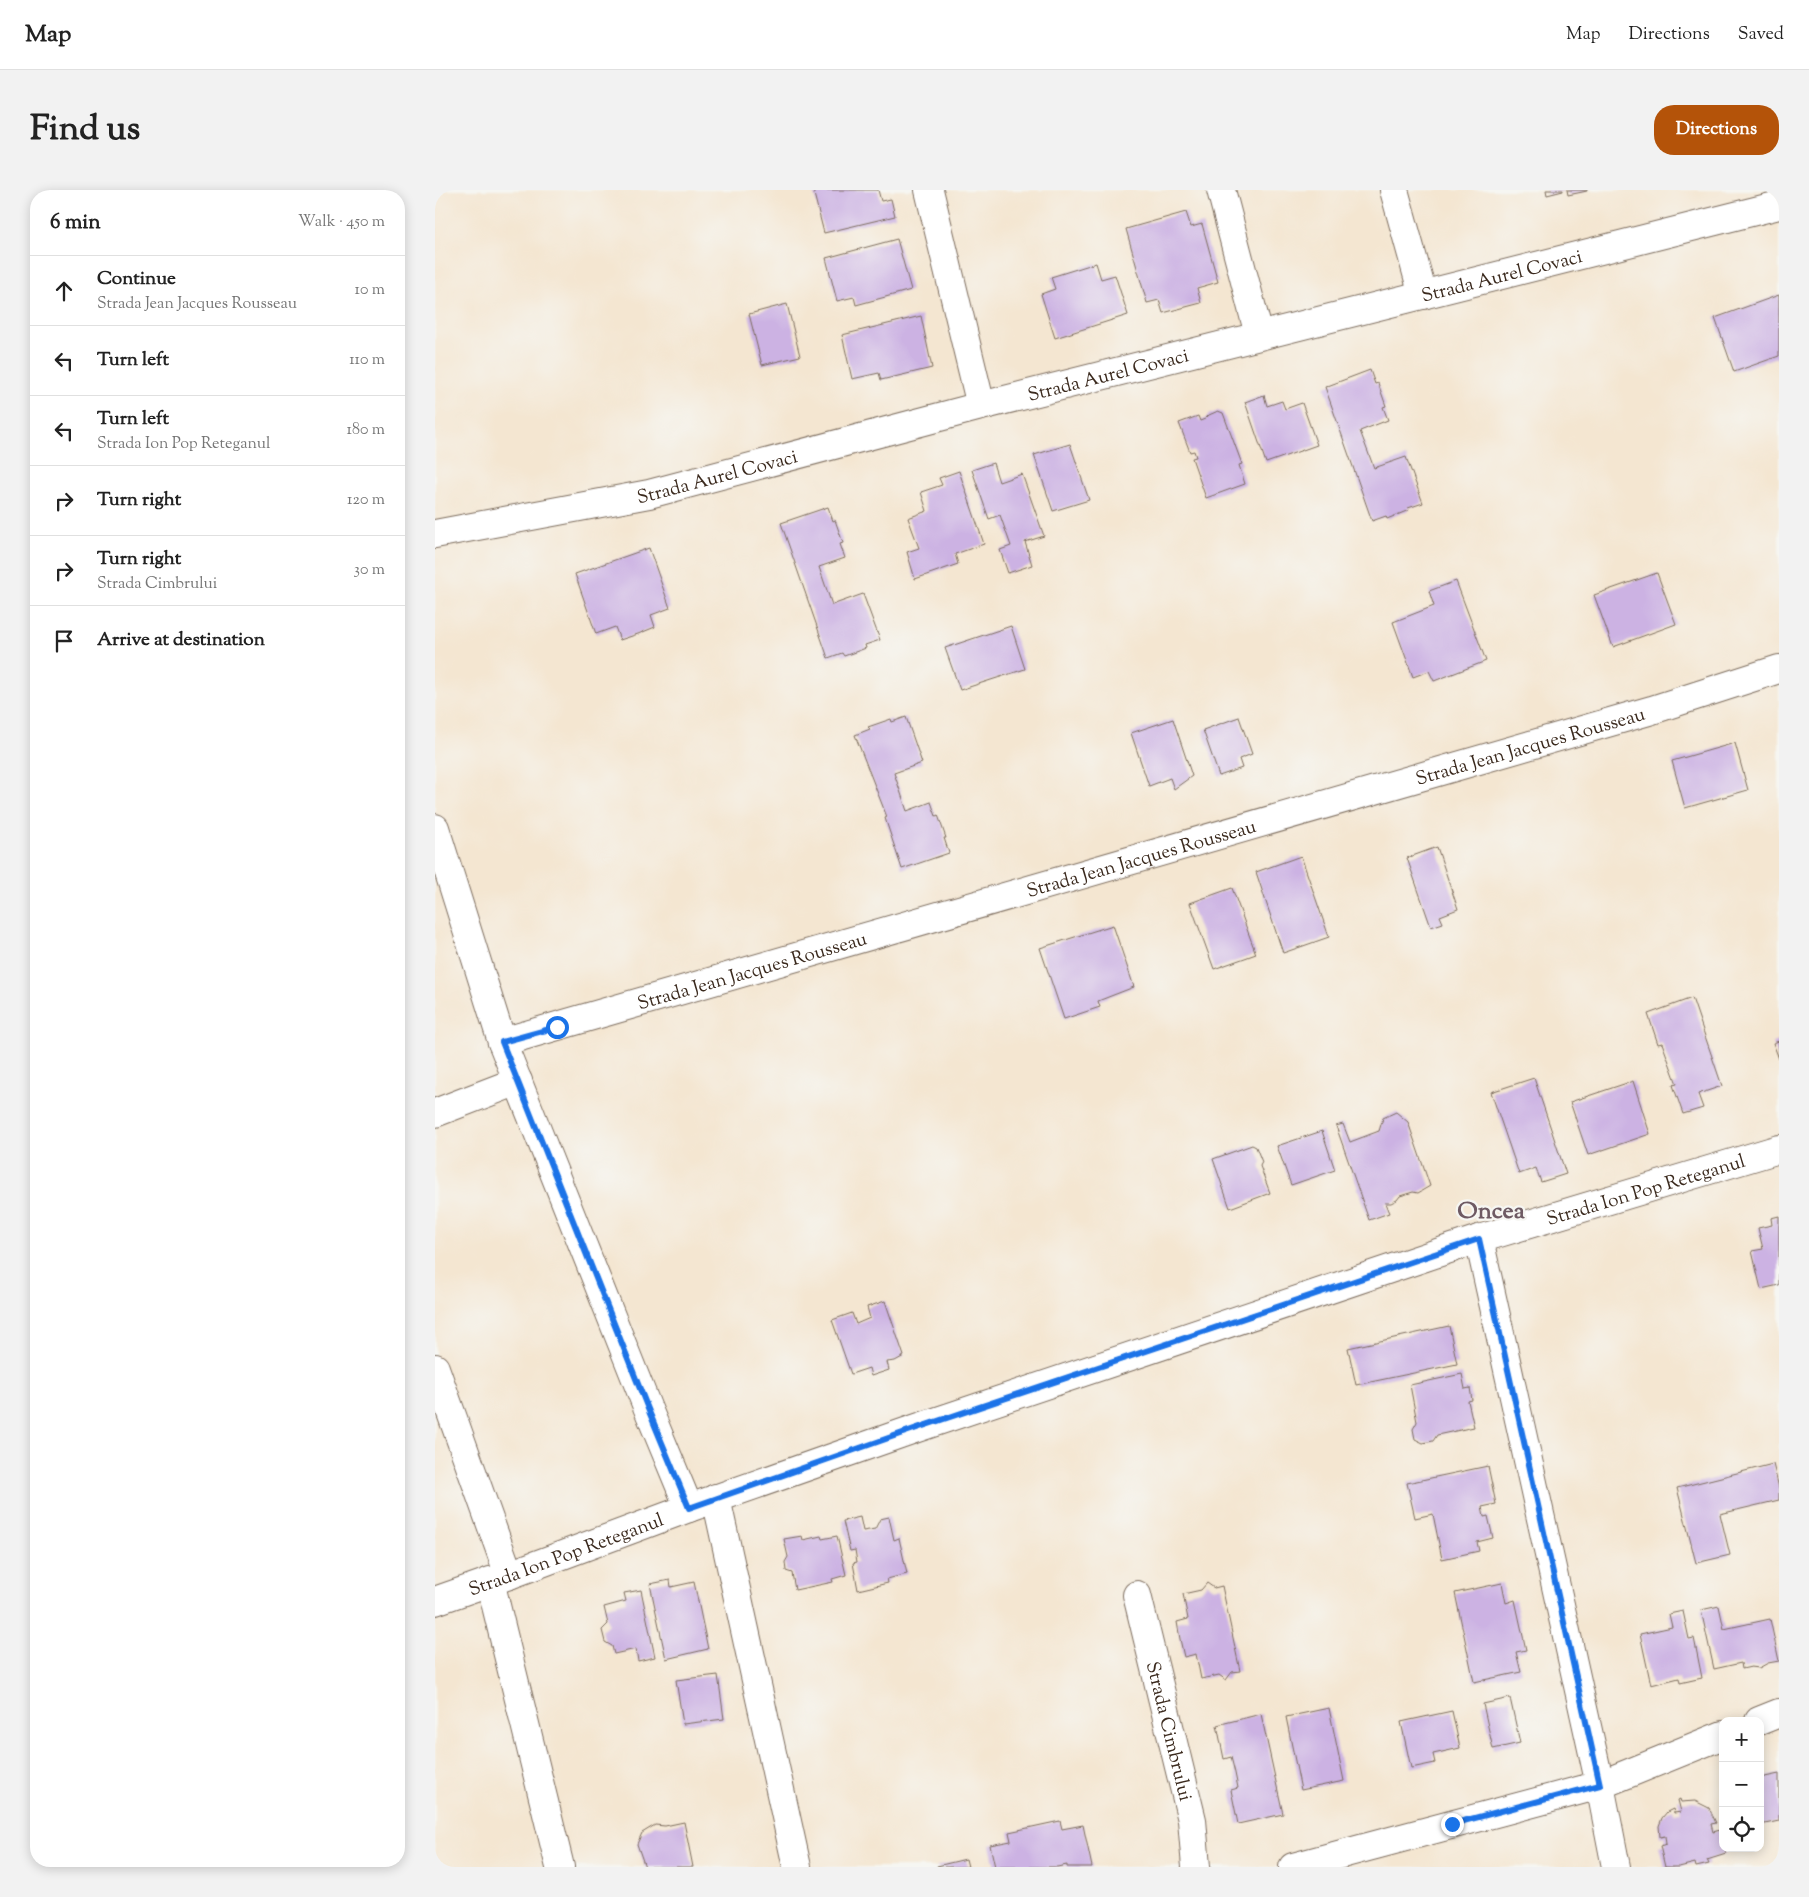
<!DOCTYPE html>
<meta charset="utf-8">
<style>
body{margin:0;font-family:"Sorts Mill Goudy",serif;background:#f2f2f2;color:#222}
.controls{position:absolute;right:15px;bottom:15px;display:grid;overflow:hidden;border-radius:10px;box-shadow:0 2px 12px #0003}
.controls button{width:45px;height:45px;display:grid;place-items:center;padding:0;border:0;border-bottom:1px solid #e0e0e0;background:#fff;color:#222;font:25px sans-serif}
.stop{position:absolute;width:15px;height:15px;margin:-11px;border:4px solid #1a73e8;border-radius:50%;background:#fff}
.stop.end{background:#1a73e8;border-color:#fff;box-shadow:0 1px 5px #0008}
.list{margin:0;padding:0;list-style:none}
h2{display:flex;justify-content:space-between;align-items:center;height:65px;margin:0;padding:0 20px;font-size:21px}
h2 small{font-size:16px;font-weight:400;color:#767676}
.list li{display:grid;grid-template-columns:32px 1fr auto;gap:15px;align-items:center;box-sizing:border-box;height:70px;padding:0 20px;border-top:1px solid #e0e0e0}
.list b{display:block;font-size:19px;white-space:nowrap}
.list p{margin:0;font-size:16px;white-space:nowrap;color:#767676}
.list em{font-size:16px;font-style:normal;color:#767676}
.icon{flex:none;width:28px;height:28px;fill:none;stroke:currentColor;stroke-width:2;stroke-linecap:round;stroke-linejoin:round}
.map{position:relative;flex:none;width:1344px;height:1677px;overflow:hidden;border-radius:20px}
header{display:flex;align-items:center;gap:30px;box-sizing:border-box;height:70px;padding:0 25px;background:#fff;border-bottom:1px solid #e0e0e0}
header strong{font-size:24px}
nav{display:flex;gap:28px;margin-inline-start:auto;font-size:18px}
.intro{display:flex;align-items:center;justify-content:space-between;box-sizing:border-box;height:120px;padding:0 30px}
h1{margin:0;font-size:35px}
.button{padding:12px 22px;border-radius:20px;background:#b45309;color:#fff;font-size:18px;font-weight:700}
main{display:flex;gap:30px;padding:0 30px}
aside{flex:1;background:#fff;border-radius:20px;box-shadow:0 2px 12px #0003}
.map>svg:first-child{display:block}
.building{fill:#ccb2e3}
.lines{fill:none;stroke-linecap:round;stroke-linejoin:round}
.street-casing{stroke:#7c6c5d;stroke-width:30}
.street{stroke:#fff;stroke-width:28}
.route{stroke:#1a73e8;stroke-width:6}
.labels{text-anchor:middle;stroke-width:4.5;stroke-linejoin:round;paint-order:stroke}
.street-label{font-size:19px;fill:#3b2a1e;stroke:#f6f6f2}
.district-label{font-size:24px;font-weight:bold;fill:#6e5a63;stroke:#f6f6f2}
</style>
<header>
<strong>Map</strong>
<nav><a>Map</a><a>Directions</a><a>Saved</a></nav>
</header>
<div class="intro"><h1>Find us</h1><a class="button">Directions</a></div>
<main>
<aside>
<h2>6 min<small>Walk · 450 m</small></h2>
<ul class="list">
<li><svg class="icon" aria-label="ahead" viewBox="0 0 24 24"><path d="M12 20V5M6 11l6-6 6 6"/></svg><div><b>Continue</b><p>Strada Jean Jacques Rousseau</p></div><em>10 m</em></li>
<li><svg class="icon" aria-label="left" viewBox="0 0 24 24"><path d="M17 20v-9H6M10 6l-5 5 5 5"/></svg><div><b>Turn left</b></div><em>110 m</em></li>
<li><svg class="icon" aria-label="left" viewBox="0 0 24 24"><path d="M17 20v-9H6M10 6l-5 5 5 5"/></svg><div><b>Turn left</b><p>Strada Ion Pop Reteganul</p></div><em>180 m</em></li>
<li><svg class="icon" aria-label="right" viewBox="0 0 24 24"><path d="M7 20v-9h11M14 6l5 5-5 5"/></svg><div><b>Turn right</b></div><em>120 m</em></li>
<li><svg class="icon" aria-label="right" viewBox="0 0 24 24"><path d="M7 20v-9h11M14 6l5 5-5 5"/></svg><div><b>Turn right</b><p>Strada Cimbrului</p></div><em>30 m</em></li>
<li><svg class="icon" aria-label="arrive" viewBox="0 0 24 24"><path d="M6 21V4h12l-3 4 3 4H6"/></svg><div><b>Arrive at destination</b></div></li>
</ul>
</aside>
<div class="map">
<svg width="1344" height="1677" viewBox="0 0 1344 1677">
<rect width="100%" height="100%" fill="#f6f6f2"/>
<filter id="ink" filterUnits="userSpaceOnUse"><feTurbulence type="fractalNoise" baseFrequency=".02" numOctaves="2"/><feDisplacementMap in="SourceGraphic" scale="10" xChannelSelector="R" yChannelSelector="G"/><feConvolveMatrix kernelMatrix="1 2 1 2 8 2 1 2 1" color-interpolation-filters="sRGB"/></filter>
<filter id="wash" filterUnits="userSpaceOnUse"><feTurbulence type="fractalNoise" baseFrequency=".0096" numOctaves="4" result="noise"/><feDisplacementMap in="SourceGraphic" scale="20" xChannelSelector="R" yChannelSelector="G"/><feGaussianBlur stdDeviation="1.12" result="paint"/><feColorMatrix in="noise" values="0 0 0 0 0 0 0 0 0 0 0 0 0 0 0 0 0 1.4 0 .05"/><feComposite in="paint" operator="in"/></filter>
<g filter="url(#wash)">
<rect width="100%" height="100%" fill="#f4e6d1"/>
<g id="blocks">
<path class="building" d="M378,0h65l3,11 10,-2 4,17 -71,17z
M1111,0h17v1l-16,4z
M1132,0h20v1l-19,4z
M751,22l5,15 11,-3 16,58 -21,6 4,15 -38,10 -4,-13 -12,3 -21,-74z
M462,49l14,51 -55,15 -2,-8 -17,4 -11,-43z
M661,73l5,16 14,-4 13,40 -73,23 -14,-44 14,-5 -4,-12z
M1344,105v61l-45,16 -19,-54z
M352,114l13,52 -38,9 -13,-51z
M486,126l11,52 -51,12 -2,-7 -27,6 -10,-44z
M935,180l5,14 3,-1 8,23 -3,1 5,13 -28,11 14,37 32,-11 17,46 -15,5 1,2 -22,9 -1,-3 -14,5 -47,-134z
M829,205l3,11 15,-5 3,8 17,-6 15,42 -51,18 -21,-61z
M783,221l5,2 19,51 -3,1 6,19 -39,14 -14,-40 4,-1 -2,-6 -4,1 -11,-29 19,-7 2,5 5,-2 4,-4z
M635,254l19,56 -36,11 -19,-56z
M558,273l6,19 23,-8 22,62 -19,6 7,23 -24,8 -8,-23 11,-4 -11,-31 -11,4 -17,-49z
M524,281l25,73 -29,10 3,10 -43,15 -8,-27 12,-4 -11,-30 19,-7 -6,-19 21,-7 -3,-7z
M393,317l5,14 2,-1 8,23 -3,1 5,14 -26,9 13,38 31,-11 17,46 -15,5 1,3 -22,8 -2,-3 -14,5 -47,-135z
M214,358l21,60 -19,7 4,12 -17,7 -18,6 -5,-13 -19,7 -21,-60z
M1222,383l19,51 -63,23 -19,-52z
M1021,391l30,80 -52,20 -5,-10 -16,6 -20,-55 41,-16 -5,-15z
M576,436l14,43 -65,21 -15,-42z
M471,527l16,46 -28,10 13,38 24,-9 5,14 2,-1 8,23h-2l5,15 -47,16 -17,-51 2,-1 -32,-82 15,-6 -2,-2 23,-8 1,3z
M804,527l13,37 -13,5 3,9 -23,8 -16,-46z
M738,529l19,57 -18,13 -4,-11 -21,8 -18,-53z
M1300,553l13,47 -63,18 -13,-47z
M1002,657l21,62 -18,7 3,7 -12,4 -24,-69z
M866,666l28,81 -46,16 -27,-81z
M797,698l24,66 -42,15 -24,-66z
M678,735l21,62 -36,14 2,6 -36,12 -24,-71z
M1257,808l30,88 -24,8 5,14 -20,6 -10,-29 4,-1 -15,-41 -4,1 -10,-30z
M1344,851v18l-6,-16z
M1099,888l32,96 -25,8 -5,-14 -17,6 -28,-82z
M1198,891l17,53 -62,21 -18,-53z
M961,922l12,10 22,64 -12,7 -5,-1 -13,4 -3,4 -6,3h-6l4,10 -20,7 -33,-94 7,-2 7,18 29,-11 4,-13z
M887,941l13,39 -44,15 -14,-39z
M817,955l4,2 6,15 -2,4 10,27 -40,15 -17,-49z
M1344,1026v69l-18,4 -9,-38 11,-2 -5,-21 14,-3 -1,-7z
M450,1111l19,55 -9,5 -8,1 2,8 -18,6 -2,-8 -18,6 -19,-54 20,-7 4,11 14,-6 -3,-11z
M1014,1136l8,38 -101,21 -8,-37z
M1027,1184l3,15 5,-1 2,12 -4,1 6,26 -37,8 -4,6 -10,2 -8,-4 -2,-10 4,-7 -7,-37z
M1338,1274l6,24v12l-59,14 10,41 -34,8 -19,-75z
M1053,1276l8,38 -14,3 2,10 4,-1 5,22 -16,4 2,9 -37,8 -9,-45 -18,4 -8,-35z
M425,1327l3,14 12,-2 5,-10 9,-2 5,23 5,-2 8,36 -20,5 1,4 -30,7 -5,-27 4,-1 -2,-12 -5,1 -7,-30z
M367,1346l1,4 18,-4 1,3 15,-3 9,39 -14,4 1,3 -38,8 -3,-17 -6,-2 -1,-9 3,-5 -4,-18z
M235,1390l1,7 23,-5 14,67 -42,10 -16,-75z
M772,1393l7,5 8,-2 18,85 -8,1 -6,8 -7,-5 -18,4 -5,-25 -12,3 -4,-18 -3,-17 11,-3 -5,-25 18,-4z
M1067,1393l4,20 9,-3 11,50 -10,2 5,20 -47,10 -19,-89z
M206,1400l14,67 -17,4 -2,-12 -22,5 -2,-8 -7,-4 -3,-12 6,-6 -4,-17 22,-6 -2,-8z
M1284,1416l5,23 46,-10 9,42 -11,2 -9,5 -8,-1 -9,2 -1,-6 -27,6 -13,-59z
M1248,1421l6,28 5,-1 8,40 -22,5 -1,-5 -28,7 -11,-51 32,-7 -3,-13z
M283,1485l6,44 -41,5 -7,-44z
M1075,1508l10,45 -27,6 -10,-45z
M894,1518l15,73 -43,9 -15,-73z
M1017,1521l8,37 -27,6 2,9 -24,5 -10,-46z
M826,1524l22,100 -45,10 -7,-34 7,-2 -3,-15 -4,-16 -7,2 -7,-34z
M1344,1584v47l-19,4v-47z
M1245,1609l1,3 14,-1 14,7 7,15 -5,1 2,8 7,-2 3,18h2l1,6 -19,6 2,4 -13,3 -1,-4 -16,4h-14l-5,-21 6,-2 -1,-8 -5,1 -1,-11 3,-8 5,-6 6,-3 1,4 7,-1 -3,-12z
M625,1631l2,8 21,-4 9,42h-25v-2l-10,2h-62l-5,-22 21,-4 -2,-9z
M249,1632l9,45h-48l-8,-23 5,-11 13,-8 10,1z
M531,1669l2,8h-31v-1z"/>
</g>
</g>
<g filter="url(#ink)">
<use href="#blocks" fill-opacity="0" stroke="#7c6c5d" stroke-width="1"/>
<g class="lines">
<g class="street-casing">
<g id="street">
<path d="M494,0l52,216"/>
<path d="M786,0l38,145"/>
<path d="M959,0l29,105"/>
<path id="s1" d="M0,344l214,-40 332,-88 798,-201"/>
<path d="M0,638l67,214 146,367 41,99"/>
<path id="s2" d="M67,852l1150,-332 127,-41"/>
<path d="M0,923l83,-32"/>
<path d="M1044,1049l121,546 16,82"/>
<path d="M0,1178l74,207"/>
<path d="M281,1308l81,369"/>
<path d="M55,1391l70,286"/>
<path id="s3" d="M702,1405l55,225 4,47"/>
<path id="s4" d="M0,1411l74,-26 180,-67 228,-80 562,-189 300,-90"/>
<path d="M1324,1531l20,-8"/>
<path d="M858,1677l307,-82 123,-50"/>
</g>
</g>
<use href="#street" class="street"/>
</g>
</g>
<g class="lines" filter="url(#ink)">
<path class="route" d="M122,837l-55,15 146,367 41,99 228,-80 562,-189 121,546 -148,39"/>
</g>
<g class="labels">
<g class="street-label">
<text dy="7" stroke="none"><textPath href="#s1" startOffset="1098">Strada Aurel Covaci</textPath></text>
<text dy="7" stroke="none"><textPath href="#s1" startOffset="692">Strada Aurel Covaci</textPath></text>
<text dy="7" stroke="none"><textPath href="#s1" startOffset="288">Strada Aurel Covaci</textPath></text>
<text dy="7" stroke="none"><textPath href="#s2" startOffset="1070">Strada Jean Jacques Rousseau</textPath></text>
<text dy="7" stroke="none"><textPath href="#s2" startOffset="665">Strada Jean Jacques Rousseau</textPath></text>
<text dy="7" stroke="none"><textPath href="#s2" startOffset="260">Strada Jean Jacques Rousseau</textPath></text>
<text dy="7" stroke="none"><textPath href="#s4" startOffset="1279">Strada Ion Pop Reteganul</textPath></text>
<text dy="7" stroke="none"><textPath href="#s4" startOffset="139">Strada Ion Pop Reteganul</textPath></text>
<text dy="7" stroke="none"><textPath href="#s3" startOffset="140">Strada Cimbrului</textPath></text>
</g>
<g class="district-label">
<text x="1056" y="1028">Oncea</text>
</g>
</g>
</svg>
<div class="controls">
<button>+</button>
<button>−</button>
<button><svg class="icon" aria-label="locate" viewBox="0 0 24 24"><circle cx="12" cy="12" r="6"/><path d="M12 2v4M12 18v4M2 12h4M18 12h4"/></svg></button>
</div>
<div class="stop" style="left:122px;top:837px"></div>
<div class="stop end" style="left:1017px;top:1634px"></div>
</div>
</main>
